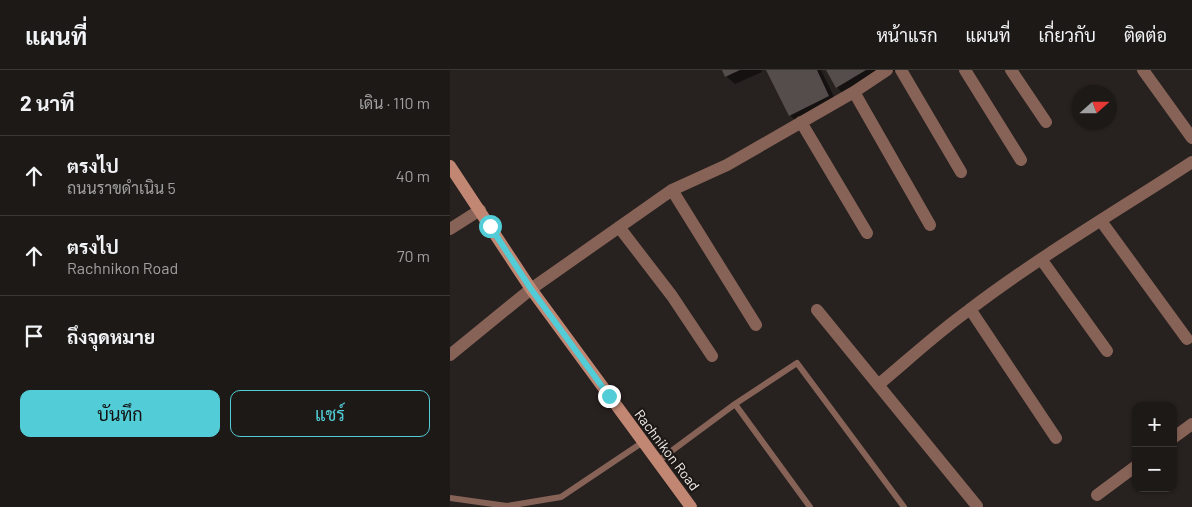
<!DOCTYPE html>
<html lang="th">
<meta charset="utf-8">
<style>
body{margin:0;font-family:Barlow,Sarabun,sans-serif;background:#252220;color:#f1f3f6}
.controls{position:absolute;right:15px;bottom:15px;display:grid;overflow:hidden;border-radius:10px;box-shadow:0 1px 4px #0004}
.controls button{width:45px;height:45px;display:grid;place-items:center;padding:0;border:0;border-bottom:1px solid #3b3836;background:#1d1917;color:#f1f3f6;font:25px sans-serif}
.compass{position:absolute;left:622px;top:15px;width:45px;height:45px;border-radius:50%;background:#1d1917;box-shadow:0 1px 4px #0004;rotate:69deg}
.stop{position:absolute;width:15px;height:15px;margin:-11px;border:4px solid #52ccd6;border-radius:50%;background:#fff}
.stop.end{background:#52ccd6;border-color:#fff;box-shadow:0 1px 5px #0008}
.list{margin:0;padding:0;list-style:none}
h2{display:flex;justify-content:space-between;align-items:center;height:65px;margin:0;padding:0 20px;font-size:21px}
h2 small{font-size:16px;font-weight:400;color:#a0a0a1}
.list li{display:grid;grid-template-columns:32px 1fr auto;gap:15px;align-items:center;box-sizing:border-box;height:80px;padding:0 20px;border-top:1px solid #3b3836}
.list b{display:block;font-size:19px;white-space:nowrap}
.list p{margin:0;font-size:16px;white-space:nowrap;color:#a0a0a1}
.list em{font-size:16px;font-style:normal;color:#a0a0a1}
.actions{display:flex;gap:10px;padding:15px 20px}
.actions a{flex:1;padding:11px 0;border:1px solid #52ccd6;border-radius:10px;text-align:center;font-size:18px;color:#52ccd6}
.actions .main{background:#52ccd6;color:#111}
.icon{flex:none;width:28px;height:28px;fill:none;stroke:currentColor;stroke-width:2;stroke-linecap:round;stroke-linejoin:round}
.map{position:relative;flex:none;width:742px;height:437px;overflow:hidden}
header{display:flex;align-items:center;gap:30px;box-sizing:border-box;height:70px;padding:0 25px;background:#1d1917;border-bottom:1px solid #3b3836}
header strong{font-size:24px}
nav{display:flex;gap:28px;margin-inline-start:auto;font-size:18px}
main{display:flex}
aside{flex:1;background:#1d1917}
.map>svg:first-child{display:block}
.shadow{fill:#0007}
.building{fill:#544d4b}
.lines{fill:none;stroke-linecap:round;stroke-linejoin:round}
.lane{stroke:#876357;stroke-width:6}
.street{stroke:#876357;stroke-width:12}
.secondary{stroke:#c18773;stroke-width:12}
.route{stroke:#52ccd6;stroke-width:6}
.labels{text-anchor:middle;stroke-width:4.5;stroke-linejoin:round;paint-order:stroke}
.street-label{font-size:14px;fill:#f3efed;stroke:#1d1816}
</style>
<header>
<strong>แผนที่</strong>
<nav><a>หน้าแรก</a><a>แผนที่</a><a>เกี่ยวกับ</a><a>ติดต่อ</a></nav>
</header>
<main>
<aside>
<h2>2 นาที<small>เดิน · 110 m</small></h2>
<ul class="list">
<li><svg class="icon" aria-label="ahead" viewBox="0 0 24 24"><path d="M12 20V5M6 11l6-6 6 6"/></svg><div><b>ตรงไป</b><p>ถนนราขดำเนิน 5</p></div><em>40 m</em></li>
<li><svg class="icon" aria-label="ahead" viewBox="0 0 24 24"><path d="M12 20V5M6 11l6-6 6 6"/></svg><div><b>ตรงไป</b><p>Rachnikon Road</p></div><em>70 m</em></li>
<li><svg class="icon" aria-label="arrive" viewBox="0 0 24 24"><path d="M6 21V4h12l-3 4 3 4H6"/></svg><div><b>ถึงจุดหมาย</b></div></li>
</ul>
<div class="actions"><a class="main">บันทึก</a><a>แชร์</a></div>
</aside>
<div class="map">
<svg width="742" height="437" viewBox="0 0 742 437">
<rect width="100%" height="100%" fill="#27211f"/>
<path class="shadow" d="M273,0h38l1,2 -27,12 -9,-8z
M318,0h53l18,37 -38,19 -11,-11z
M378,0h68l-49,28 -10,-11z"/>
<path class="building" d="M272,0h18l-15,7z
M316,0h51l12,26 -40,20z
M376,0h40l-30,18z"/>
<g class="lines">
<path class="lane" d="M285,334l75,103
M208,391l77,-57 62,-41 107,144
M0,428l57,8 54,-9 82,-55"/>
<path class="street" d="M451,0l60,102
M515,0l56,90
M561,0l35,52
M693,0l49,68
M404,22l76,133
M351,52l66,111
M222,120l84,135
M651,151l86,118
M169,157l53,69 40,60
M0,159l30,-19
M591,189l66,92
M520,239l86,129
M367,240l160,196
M0,285l81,-66 141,-99 55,-25 127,-73 33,-22
M428,315c30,-25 59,-52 91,-75 71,-54 148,-99 223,-148
M723,368l19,-14
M647,425l39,-29"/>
<path class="secondary" d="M0,96l81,123 160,218"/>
</g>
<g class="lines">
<path class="route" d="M40,156l41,63 78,107"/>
</g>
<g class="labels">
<g class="street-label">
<text transform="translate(217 380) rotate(53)" y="5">Rachnikon Road</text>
</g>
</g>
</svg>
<div class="controls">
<button>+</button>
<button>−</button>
</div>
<svg class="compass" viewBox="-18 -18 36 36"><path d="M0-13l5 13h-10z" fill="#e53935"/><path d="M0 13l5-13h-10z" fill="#a0a0a1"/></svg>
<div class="stop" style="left:40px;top:156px"></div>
<div class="stop end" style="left:159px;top:326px"></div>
</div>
</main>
